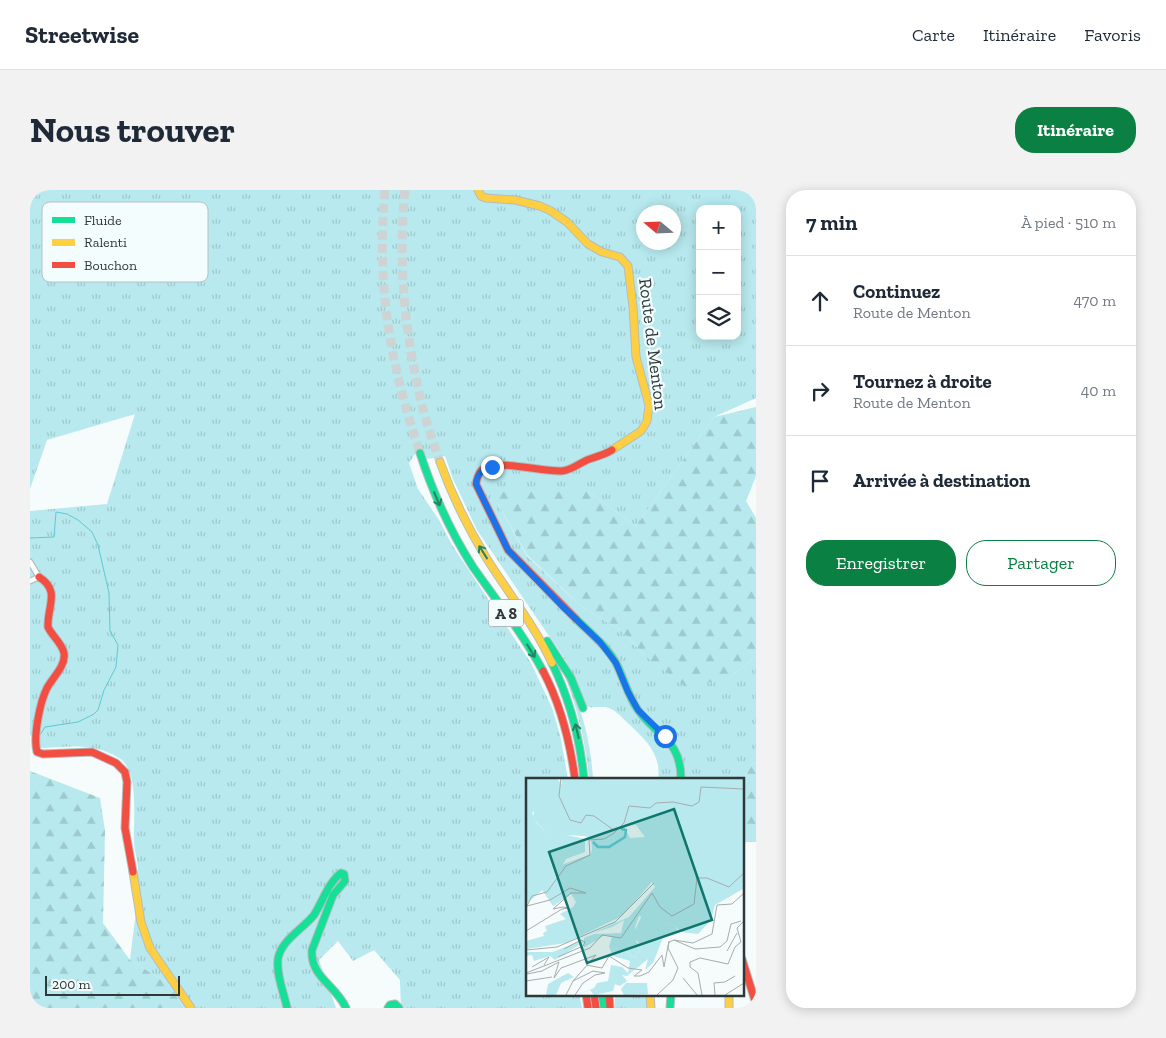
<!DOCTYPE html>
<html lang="fr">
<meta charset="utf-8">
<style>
body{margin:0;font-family:"Zilla Slab",serif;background:#f2f2f3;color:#1f2937}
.controls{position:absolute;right:15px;top:15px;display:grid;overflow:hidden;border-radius:10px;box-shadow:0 2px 12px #0003}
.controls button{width:45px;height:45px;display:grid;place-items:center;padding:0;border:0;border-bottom:1px solid #e0e1e3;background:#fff;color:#1f2937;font:25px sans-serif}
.compass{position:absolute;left:606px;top:15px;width:45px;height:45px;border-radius:50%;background:#fff;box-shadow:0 2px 12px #0003;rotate:289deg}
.scale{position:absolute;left:15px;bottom:12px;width:135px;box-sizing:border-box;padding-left:5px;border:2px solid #2f3839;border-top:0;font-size:14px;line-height:18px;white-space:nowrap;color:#2f3839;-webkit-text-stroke:4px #f3fdfe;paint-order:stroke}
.stop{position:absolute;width:15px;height:15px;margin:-11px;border:4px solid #1a73e8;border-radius:50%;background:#fff}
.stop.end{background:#1a73e8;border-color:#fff;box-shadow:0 1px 5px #0008}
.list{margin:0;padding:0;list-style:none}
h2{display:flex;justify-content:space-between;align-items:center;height:65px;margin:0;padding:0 20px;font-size:21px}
h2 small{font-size:16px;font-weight:400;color:#747a83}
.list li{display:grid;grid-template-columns:32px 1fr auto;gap:15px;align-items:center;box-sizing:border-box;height:90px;padding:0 20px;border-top:1px solid #e0e1e3}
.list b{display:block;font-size:19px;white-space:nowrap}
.list p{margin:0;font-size:16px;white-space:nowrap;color:#747a83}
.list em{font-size:16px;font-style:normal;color:#747a83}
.actions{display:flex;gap:10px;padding:15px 20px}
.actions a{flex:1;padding:11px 0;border:1px solid #0b8043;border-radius:20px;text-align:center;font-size:18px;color:#0b8043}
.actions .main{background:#0b8043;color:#fff}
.icon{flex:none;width:28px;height:28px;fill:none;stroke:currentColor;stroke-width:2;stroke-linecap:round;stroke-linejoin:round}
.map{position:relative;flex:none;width:726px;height:818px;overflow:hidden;border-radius:20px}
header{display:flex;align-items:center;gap:30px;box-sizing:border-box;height:70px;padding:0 25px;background:#fff;border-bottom:1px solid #e0e1e3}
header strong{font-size:24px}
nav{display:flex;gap:28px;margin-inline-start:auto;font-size:18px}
.intro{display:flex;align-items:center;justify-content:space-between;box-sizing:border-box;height:120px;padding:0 30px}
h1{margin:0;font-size:35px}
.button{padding:12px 22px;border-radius:20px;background:#0b8043;color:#fff;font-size:18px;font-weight:700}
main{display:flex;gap:30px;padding:0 30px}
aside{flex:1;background:#fff;border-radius:20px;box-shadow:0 2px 12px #0003}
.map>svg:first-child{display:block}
.grass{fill:url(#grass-tufts);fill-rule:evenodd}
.forest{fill:url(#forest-firs)}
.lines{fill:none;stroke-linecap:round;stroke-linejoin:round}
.stream{stroke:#60c9d3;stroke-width:1}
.highway-tunnel{stroke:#ced4d4;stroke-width:9;stroke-dasharray:9 4.5;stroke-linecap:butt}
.street-casing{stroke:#b6bcbd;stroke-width:7}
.fast-casing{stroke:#b6bcbd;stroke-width:9}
.slow-casing{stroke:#b6bcbd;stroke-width:9}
.jam-casing{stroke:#b6bcbd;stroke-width:9}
.street{stroke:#fefefe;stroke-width:4.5}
.fast{stroke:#16e098;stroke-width:7}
.slow{stroke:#ffcf43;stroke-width:7}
.jam{stroke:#f24e42;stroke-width:7}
.oneway{stroke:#248464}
.route{stroke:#1a73e8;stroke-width:6}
.labels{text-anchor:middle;stroke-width:4.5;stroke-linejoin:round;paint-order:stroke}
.shield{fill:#f3fdfe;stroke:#6a7374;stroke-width:1}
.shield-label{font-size:16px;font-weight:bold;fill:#2f3839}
.street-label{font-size:18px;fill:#2f3839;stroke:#f3fdfe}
.inset-river{fill:none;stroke:#60c9d3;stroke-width:2.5}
.inset-road{fill:none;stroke:#a6adad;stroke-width:1}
.view{fill:#0f766e;fill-opacity:0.15;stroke:#0f766e;stroke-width:2.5}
.inset-edge{fill:none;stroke:#2f3839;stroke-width:2.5}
.key{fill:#f3fdfe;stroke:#b8c2c3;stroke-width:1}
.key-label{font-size:14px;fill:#2f3839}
</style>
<header>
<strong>Streetwise</strong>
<nav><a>Carte</a><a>Itinéraire</a><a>Favoris</a></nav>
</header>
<div class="intro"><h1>Nous trouver</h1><a class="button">Itinéraire</a></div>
<main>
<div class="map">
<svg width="726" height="818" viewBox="0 0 726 818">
<defs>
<pattern id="grass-tufts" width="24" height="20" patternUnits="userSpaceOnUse" patternTransform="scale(1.25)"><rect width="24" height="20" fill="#b7e9ee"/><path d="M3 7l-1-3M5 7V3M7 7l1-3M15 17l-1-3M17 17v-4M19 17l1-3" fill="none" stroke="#9ec9cd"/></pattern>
<pattern id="forest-firs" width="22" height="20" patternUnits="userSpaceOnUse" patternTransform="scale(1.25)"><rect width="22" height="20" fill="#b7e9ee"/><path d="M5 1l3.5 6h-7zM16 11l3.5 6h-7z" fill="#9ec9cd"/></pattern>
</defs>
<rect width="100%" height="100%" fill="#f6fbfb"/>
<path class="grass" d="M0,0h720l6,9v199l-42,19 -78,109 -50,-36 -89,12 30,54 55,51 40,24 22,24 85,23 27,-22v106l-4,2 -10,17v-2h-84c4,-24 -13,-40 -29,-55 -6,-5 -11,-12 -18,-15 -7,-4 -18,0 -26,-3l-19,-45 -89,-131 -24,-51 -8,-23 -18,3 -4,-9 -8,4 -6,9 9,26 21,31 13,25 79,118 21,45 8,27 8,44h-41v215h52l3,14h-181l-1,-28 -26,-30 -21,11 -15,-20 -19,19 17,48h-152l-15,-24 -39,-24c3,-27 8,-56 8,-84 1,-11 -3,-23 -4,-34 -1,-21 6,-72 -15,-84 -26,-16 -49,-11 -78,-10l-4,-6 2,-15 -9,9v-225l77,-7 28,-90 -88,26 -17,49zM670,19h37v127h-37zM614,22h30v30h-30z
M529,472c21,40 31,72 34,117h-4c-4,-43 -13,-77 -30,-117z
M585,804h31l3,14h-34z"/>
<path class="forest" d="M726,217v69l-10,25 10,17v138l-27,22 -43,9 -42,-32 -22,-24 -40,-24 -55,-52 -30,-53 4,-12h85l50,36 78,-109z
M726,572v80h-14v-61l10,-17z
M0,581l70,27 5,33 -2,92 27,37 39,24 15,24h-154z"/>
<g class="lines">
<path class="stream" d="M0,348l24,-1 2,-25 11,2 11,6 14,12 6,13 11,48 1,38 8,14 -2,22 -12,23 -6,20 -4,4 -16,8 -33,5 -5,8"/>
<path class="highway-tunnel" d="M355,0c-9,94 5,174 35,263
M375,0c-7,67 -1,137 14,202 5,24 13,47 21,70"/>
<g class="street-casing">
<path id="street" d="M0,372l9,15 -9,4"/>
</g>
<g class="fast-casing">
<path id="fast" d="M390,263c13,40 30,78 53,114 24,34 50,67 70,104
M546,429c14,14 32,28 41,46 7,14 11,31 21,45 19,27 43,29 43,69
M517,451l24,37 12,30
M522,473c18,37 28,75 32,116
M572,804l2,14
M257,818c-3,-15 -11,-33 -9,-49 3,-19 25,-30 36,-44 9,-14 14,-32 27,-42l3,1 1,7 -12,14 -21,55c-2,27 24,35 34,58
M358,818l2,-3 5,-1 4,4
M640,818l1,-14"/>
</g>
<g class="slow-casing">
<path id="slow" d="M448,0l3,6 5,2 29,2 25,6 11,5 16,11 21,22 14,8 18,5 8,9 5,41 3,50 13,48 -2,16 -6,10 -29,19
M410,272c12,34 28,66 47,97 22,35 48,67 65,104
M103,682l8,50 9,26 41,60
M620,804l1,14
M699,804v14"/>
</g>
<g class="jam-casing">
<path id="jam" d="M9,387c22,14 8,29 9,50 4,9 14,16 16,26 2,13 -11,24 -17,35 -7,14 -14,48 -10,64l6,2 49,-2 24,11 9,9 2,10 -2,46 8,44
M546,429l-68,-69 -32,-66c1,-6 3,-14 9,-16 19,-8 56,4 77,3 10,-1 16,-7 25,-11 8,-3 17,-5 25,-10
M513,481c18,34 27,71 32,108
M712,769l14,45
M556,804l2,14
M564,804l2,14
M579,804l1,14"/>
</g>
<use href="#street" class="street"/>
<use href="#fast" class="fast"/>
<use href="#slow" class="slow"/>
<use href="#jam" class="jam"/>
</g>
<defs><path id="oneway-shaft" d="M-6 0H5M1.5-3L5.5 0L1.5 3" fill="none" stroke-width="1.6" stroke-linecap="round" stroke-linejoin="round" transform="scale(1.25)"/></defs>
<g class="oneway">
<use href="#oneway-shaft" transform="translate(407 309) rotate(67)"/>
<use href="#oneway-shaft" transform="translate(453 362) rotate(-122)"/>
<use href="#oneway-shaft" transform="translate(501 461) rotate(59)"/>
<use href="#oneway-shaft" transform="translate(547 541) rotate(-103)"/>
</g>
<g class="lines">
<path class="route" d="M462,277c-10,2 -15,7 -16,17l32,66 54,56 38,36 16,21 12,29 10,18 27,26"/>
</g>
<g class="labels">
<rect class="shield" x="458.5" y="409.5" width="35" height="27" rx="4"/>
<g class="shield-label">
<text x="476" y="429">A 8</text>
</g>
<g class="street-label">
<text transform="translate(623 154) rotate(83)" y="6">Route de Menton</text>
</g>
</g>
<g transform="translate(496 588)">
<rect width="218" height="218" fill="#f6fbfb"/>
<path d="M0,0h31l5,7 -1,-7h182v111l-28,16 -4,15 -13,14 -17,-2 -6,-6 -36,-10 -4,11 1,15 6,4 -7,12 -11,-8 -15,-3 3,-10 -7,-2 -25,15 4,-3v-9l10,-4 27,-1 3,-13 -12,7 -19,6 36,-16 26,-30 -3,-5 -30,34 -56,27 -40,6v-8l18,-5 -1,-3 4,-2 -2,-5 21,-7 -6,-5 13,-7 3,-5 -5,-8 -18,12 -11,-16 12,-10 7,-15 30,-11 1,-5 -1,-10 -6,-3 -18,-1 -9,11 -25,-28 1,-6 -8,-14zM110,47l9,12 -15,1 -6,-12zM54,163l4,1 -29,18 -5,-4 -16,5 -2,-6 -6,1v-4h27zM42,195l6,4 -13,6 -5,12h-10l2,-11zM100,205h21l1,11 -24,1 -3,-6z" fill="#b7e9ee" fill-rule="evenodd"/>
<path d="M0,20l10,11 -4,4 4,9 22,23 9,-10 18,4v13l-19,7 -12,21 -28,24zM125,119l6,13 -3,10 21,6 4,7 -15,2 -11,28 -8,7 3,-11 -21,17 -5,-1 5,6 -7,5 -5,-2 -2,7 -19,4 -4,-5 -13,5 17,-7 3,-5 11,-2 3,-16 11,2 6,6 2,-12 -17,-5 -4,-9 15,3 11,8 7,-12 -10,-10z" fill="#b7e9ee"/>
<path class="inset-river" d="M67,64l5,5h11l16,-10 1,-7 -5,-1"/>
<path class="inset-road" d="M35,0l-2,18 11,24 11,3 5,-8 8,1 21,15M0,153l36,-22 7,-1 -6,-1 -10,2 18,-16h15l-16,-5 -20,12 -23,6 5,-10 15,-4 19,-26 24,-11 -1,-15 15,-1 10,-6 10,-10 5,-17 21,2 6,-5 17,-1 19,4 7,-4 2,-15 43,2M148,162l19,3 19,-9 5,-29 15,-1 12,-11M143,164l5,-2 21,9 25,-2 7,-6 4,-17 10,-3M0,172l31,-3 58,-25 39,-39M201,173l10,-18M32,179l25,-11 2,-4 -4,-2 -17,9M60,187l16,3 7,-12 19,12 14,2 -8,6h6l9,-4 13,-17 2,12 5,-26M6,189l17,-10 -5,8M0,195l64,-25 12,-13 19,3 31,-45 8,14 12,9 22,-12 3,-26h10l22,9 15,-14M1,196l15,-3 17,-9 -5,16 7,-10 35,-13 -23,26 20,-10 12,2 -10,2 -12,8 -8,12M157,200l14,17M0,203l26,-4M40,217l7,-14M131,217l16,-15 5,-12 -10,-20 1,-6M176,217l-4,-22 -8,-6v-5l10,-4 28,6 7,-17 6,-5 -4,-14 7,-7M189,217l-1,-12 11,-1 10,-6M199,217l19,-12"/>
<path class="view" d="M148,31l38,111 -125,43 -38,-111z"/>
<rect width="218" height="218" class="inset-edge"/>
</g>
<rect x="12" y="12" width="166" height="80" rx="8" class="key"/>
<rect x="22" y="27" width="23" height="6" fill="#16e098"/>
<rect x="22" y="49" width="23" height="7" fill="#ffcf43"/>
<rect x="22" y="72" width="23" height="6" fill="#f24e42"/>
<g class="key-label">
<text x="54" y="35">Fluide</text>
<text x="54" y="57">Ralenti</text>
<text x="54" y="80">Bouchon</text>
</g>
</svg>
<div class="controls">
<button>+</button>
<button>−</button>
<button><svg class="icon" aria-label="layers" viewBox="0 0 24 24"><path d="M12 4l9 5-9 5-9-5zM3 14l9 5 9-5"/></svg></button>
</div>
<svg class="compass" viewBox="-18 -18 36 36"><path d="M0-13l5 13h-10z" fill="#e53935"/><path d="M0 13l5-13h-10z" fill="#747a83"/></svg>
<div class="scale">200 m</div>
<div class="stop" style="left:635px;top:546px"></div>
<div class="stop end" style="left:462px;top:277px"></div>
</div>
<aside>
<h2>7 min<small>À pied · 510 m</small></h2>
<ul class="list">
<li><svg class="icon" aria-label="ahead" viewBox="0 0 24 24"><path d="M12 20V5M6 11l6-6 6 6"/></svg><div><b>Continuez</b><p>Route de Menton</p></div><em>470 m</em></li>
<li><svg class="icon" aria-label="right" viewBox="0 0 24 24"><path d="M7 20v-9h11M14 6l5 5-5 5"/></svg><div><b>Tournez à droite</b><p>Route de Menton</p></div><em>40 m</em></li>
<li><svg class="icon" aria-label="arrive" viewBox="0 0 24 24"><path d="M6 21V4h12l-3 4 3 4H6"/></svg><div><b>Arrivée à destination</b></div></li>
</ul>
<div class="actions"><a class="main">Enregistrer</a><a>Partager</a></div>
</aside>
</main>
